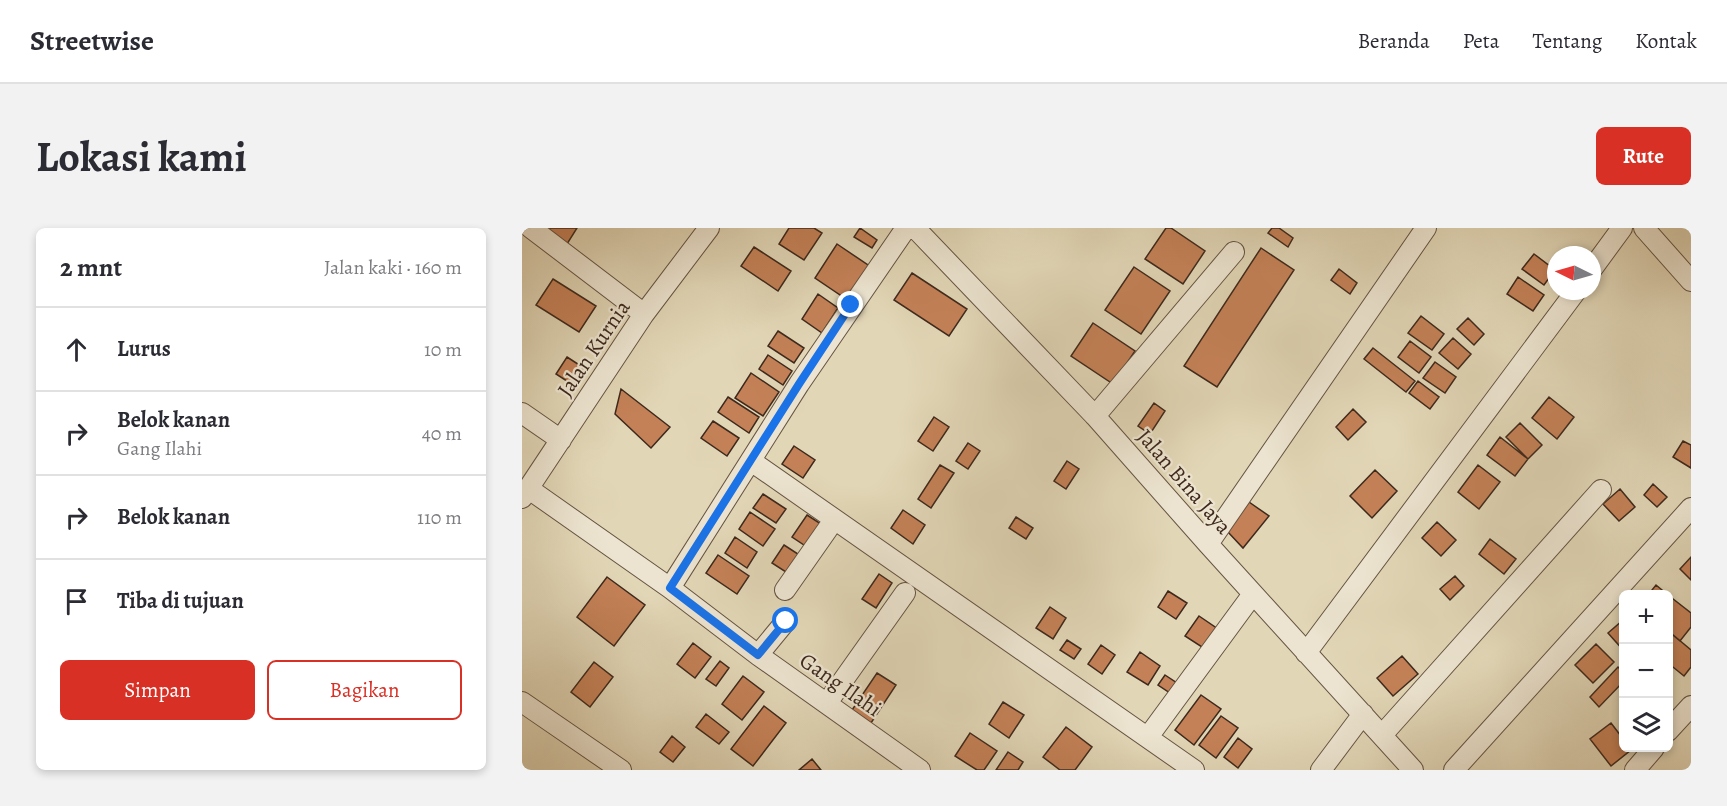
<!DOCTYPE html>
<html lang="id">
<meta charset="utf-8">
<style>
body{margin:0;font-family:Alegreya,serif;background:#f2f2f3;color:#2b2b33}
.controls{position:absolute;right:18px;bottom:18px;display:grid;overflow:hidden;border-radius:9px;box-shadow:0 3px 9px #0003}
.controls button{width:54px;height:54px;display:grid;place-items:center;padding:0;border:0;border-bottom:2px solid #e1e1e2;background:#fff;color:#2b2b33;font:30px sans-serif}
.compass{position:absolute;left:1025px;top:18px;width:54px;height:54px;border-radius:50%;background:#fff;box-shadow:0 3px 9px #0003;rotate:275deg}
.stop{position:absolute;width:18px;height:18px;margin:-14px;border:4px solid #1a73e8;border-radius:50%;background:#fff}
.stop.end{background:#1a73e8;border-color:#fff;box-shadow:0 2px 6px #0008}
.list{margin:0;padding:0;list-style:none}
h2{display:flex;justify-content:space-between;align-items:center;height:78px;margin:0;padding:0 24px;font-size:26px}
h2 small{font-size:20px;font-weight:400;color:#7c7c81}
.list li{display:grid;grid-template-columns:39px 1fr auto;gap:18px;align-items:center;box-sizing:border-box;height:84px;padding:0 24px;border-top:2px solid #e1e1e2}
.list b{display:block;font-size:22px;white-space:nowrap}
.list p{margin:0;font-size:20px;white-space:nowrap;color:#7c7c81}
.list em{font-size:20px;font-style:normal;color:#7c7c81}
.actions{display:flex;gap:12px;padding:18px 24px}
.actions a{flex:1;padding:14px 0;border:2px solid #d93025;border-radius:9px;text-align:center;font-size:21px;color:#d93025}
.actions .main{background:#d93025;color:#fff}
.icon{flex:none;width:33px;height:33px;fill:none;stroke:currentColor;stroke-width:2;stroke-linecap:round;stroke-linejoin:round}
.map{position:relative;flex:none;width:1169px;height:542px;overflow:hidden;border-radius:9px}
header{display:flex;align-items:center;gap:36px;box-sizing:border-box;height:84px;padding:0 30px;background:#fff;border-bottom:2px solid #e1e1e2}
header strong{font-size:28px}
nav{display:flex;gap:33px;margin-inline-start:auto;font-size:21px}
.intro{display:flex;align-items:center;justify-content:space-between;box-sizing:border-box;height:144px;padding:0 36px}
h1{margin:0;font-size:42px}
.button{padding:15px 27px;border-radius:9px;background:#d93025;color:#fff;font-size:21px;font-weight:700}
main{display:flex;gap:36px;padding:0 36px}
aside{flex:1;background:#fff;border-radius:9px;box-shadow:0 3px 9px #0003}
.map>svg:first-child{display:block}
.building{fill:#c48157;stroke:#3d291d;stroke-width:1.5}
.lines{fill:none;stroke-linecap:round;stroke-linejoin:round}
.minor-casing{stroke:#665443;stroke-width:22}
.minor{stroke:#ece4d0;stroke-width:20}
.route{stroke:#1a73e8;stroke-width:8}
.labels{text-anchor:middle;stroke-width:4.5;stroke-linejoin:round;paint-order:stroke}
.street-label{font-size:22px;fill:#3d291d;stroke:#ece4d0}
</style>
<header>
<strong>Streetwise</strong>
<nav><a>Beranda</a><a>Peta</a><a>Tentang</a><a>Kontak</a></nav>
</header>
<div class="intro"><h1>Lokasi kami</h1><a class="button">Rute</a></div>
<main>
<aside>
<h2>2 mnt<small>Jalan kaki · 160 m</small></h2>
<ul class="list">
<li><svg class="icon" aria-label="ahead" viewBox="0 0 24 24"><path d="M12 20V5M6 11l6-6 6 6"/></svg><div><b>Lurus</b></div><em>10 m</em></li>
<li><svg class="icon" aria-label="right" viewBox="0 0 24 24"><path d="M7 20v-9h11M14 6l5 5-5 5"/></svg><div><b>Belok kanan</b><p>Gang Ilahi</p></div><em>40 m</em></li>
<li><svg class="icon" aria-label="right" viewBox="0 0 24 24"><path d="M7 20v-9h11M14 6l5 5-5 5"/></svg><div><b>Belok kanan</b></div><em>110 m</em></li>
<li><svg class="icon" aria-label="arrive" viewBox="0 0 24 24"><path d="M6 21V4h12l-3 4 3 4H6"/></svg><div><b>Tiba di tujuan</b></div></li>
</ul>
<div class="actions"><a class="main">Simpan</a><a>Bagikan</a></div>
</aside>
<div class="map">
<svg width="1169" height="542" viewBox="0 0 1169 542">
<rect width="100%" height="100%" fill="#e1d6b6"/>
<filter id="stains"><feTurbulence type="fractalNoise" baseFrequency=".00333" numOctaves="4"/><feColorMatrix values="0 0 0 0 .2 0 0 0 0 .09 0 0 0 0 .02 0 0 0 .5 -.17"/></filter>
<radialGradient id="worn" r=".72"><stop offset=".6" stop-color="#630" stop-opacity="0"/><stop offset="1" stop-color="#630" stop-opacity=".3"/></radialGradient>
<path class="building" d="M28,0h27l-10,16 -20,-12z
M267,0h25l8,5 -18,27 -25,-16z
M338,0l17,12 -5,8 -18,-11z
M644,0h5l34,23 -22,33 -38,-25z
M750,0h7l14,10 -5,9 -20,-14z
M315,16l34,23 -22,34 -34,-23z
M232,19l37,24 -13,20 -37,-25z
M739,20l33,22 -77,117 -33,-21z
M1012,26l21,16 -11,15 -22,-16z
M612,39l36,24 -29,43 -36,-24z
M817,41l18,14 -7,11 -19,-14z
M390,45l55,36 -18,27 -55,-36z
M996,49l26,18 -11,16 -26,-17z
M31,51l43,27 -17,26 -43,-27z
M296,66l20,14 -16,25 -20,-14z
M899,88l23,18 -12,16 -24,-17z
M946,90l16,16 -10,11 -17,-16z
M571,95l42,28 -22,33 -42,-28z
M256,103l26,17 -10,15 -26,-17z
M931,110l18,16 -13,15 -19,-16z
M888,113l21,16 -12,16 -21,-16z
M851,120l42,33 -9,11 -42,-33z
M246,127l24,16 -9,14 -24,-16z
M45,129l17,11 -11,17 -17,-11z
M913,134l21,15 -11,16 -22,-15z
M229,145l28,19 -16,24 -28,-18z
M896,153l21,16 -9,12 -21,-16z
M99,161l49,38 -19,21 -36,-34z
M206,169l31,20 -10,16 -31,-21z
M1027,169l25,20 -17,22 -25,-21z
M632,175l11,8 -15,23 -12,-8z
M831,181l13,13 -18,18 -12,-13z
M412,189l15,10 -16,24 -15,-10z
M191,193l26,17 -12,18 -26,-18z
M998,195l22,22 -14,14 -22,-22z
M978,209l28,22 -13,17 -28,-21z
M1161,213l8,4v23l-18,-11z
M446,215l12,8 -12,18 -12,-8z
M272,218l21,14 -12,18 -21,-14z
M545,233l12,8 -13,20 -12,-8z
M418,237l14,8 -23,35 -13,-9z
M956,237l22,17 -21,27 -21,-17z
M853,242l22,21 -25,27 -22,-22z
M1131,256l14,13 -10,10 -13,-12z
M1098,261l15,18 -16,14 -16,-17z
M241,266l23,15 -10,14 -23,-15z
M727,274l20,14 -26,32 -16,-17z
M381,282l22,15 -12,19 -22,-16z
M228,284l25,17 -12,17 -24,-17z
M285,287l14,9 -14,23 -15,-10z
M494,289l17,11 -7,11 -17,-11z
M915,294l19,18 -15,16 -19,-18z
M213,309l22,15 -10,16 -22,-15z
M968,311l26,20 -12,15 -25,-20z
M262,317l17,11 -12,18 -17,-11z
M196,327l31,21 -12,18 -31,-21z
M1169,329v23l-11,-11z
M357,346l13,9 -16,25 -14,-9z
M933,348l9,10 -14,14 -10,-11z
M85,349l38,28 -31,41 -37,-29z
M1134,357l12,10h-20z
M646,363l19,12 -11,16 -18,-12z
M1146,367l23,18v14l-11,14 -12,-10z
M528,379l16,11 -13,21 -17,-11z
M677,388l19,13 -13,20 -20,-13z
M1100,393l2,1v29l-16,-18z
M1150,406l19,16v17l-7,9 -16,-13v-25z
M545,412l14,9 -7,10 -14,-9z
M171,415l18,14 -16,21 -18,-14z
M1074,416l18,18 -21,21 -18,-18z
M579,417l14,10 -13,19 -14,-10z
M618,424l20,14 -12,19 -21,-13z
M880,428l16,18 -25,22 -16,-18z
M198,433l9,7 -13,18 -10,-7z
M72,434l19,15 -23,30 -19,-15z
M1096,439l6,6v8l-25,26 -9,-10z
M355,445l19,12 -25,38 -19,-13z
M643,447l12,8 -7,10 -12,-8z
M221,448l21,16 -22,28 -20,-16z
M679,467l20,14 -27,36 -19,-15z
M481,474l21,13 -15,23 -20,-14z
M242,478l22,17 -33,43 -22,-17z
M184,486l23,18 -10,12 -23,-17z
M699,488l17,12 -22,30 -17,-13z
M1089,495l13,17v8h6l1,2 -20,16 -21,-27z
M544,499l26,20 -17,23h-15l-17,-13z
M448,505l27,18 -13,19h-7l-22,-14z
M150,508l13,11 -12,15 -13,-10z
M716,510l14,11 -14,19 -14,-11z
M486,524l15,10 -5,8h-22z
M290,531l9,11h-22z"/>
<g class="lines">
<g class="minor-casing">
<path id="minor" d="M9,0l113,86
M393,0l180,188 113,128 205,226
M1122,0l47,53
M1070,41l30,-41
M0,185l39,27
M573,188l139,-164
M229,233l443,309
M7,261l141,99 88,67 162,115
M0,270l122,-184 65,-86
M686,316l218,-316
M148,360l129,-204 107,-156
M263,362l49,-70
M784,425l270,-362
M236,427l28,-34
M0,474l99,68
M305,475l78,-110
M1146,503l23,-25
M860,507l219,-245
M626,509l105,-143
M799,542l42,-56
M932,542l237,-262
M1113,542l19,-22"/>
</g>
<use href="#minor" class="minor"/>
</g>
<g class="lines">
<path class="route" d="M264,393l-28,34 -88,-67 129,-204 52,-79"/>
</g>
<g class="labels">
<g class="street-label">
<text transform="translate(71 120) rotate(-56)" y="8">Jalan Kurnia</text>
<text transform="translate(663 253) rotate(49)" y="8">Jalan Bina Jaya</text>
<text transform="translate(319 456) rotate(35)" y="8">Gang Ilahi</text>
</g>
</g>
<rect width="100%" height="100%" filter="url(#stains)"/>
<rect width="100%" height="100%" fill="url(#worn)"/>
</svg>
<div class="controls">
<button>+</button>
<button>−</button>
<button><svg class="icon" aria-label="layers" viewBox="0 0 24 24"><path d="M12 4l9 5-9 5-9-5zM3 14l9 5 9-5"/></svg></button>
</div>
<svg class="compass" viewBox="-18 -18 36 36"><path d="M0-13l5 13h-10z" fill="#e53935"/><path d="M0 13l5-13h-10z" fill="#7c7c81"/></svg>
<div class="stop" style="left:264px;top:393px"></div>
<div class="stop end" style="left:329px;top:77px"></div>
</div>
</main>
